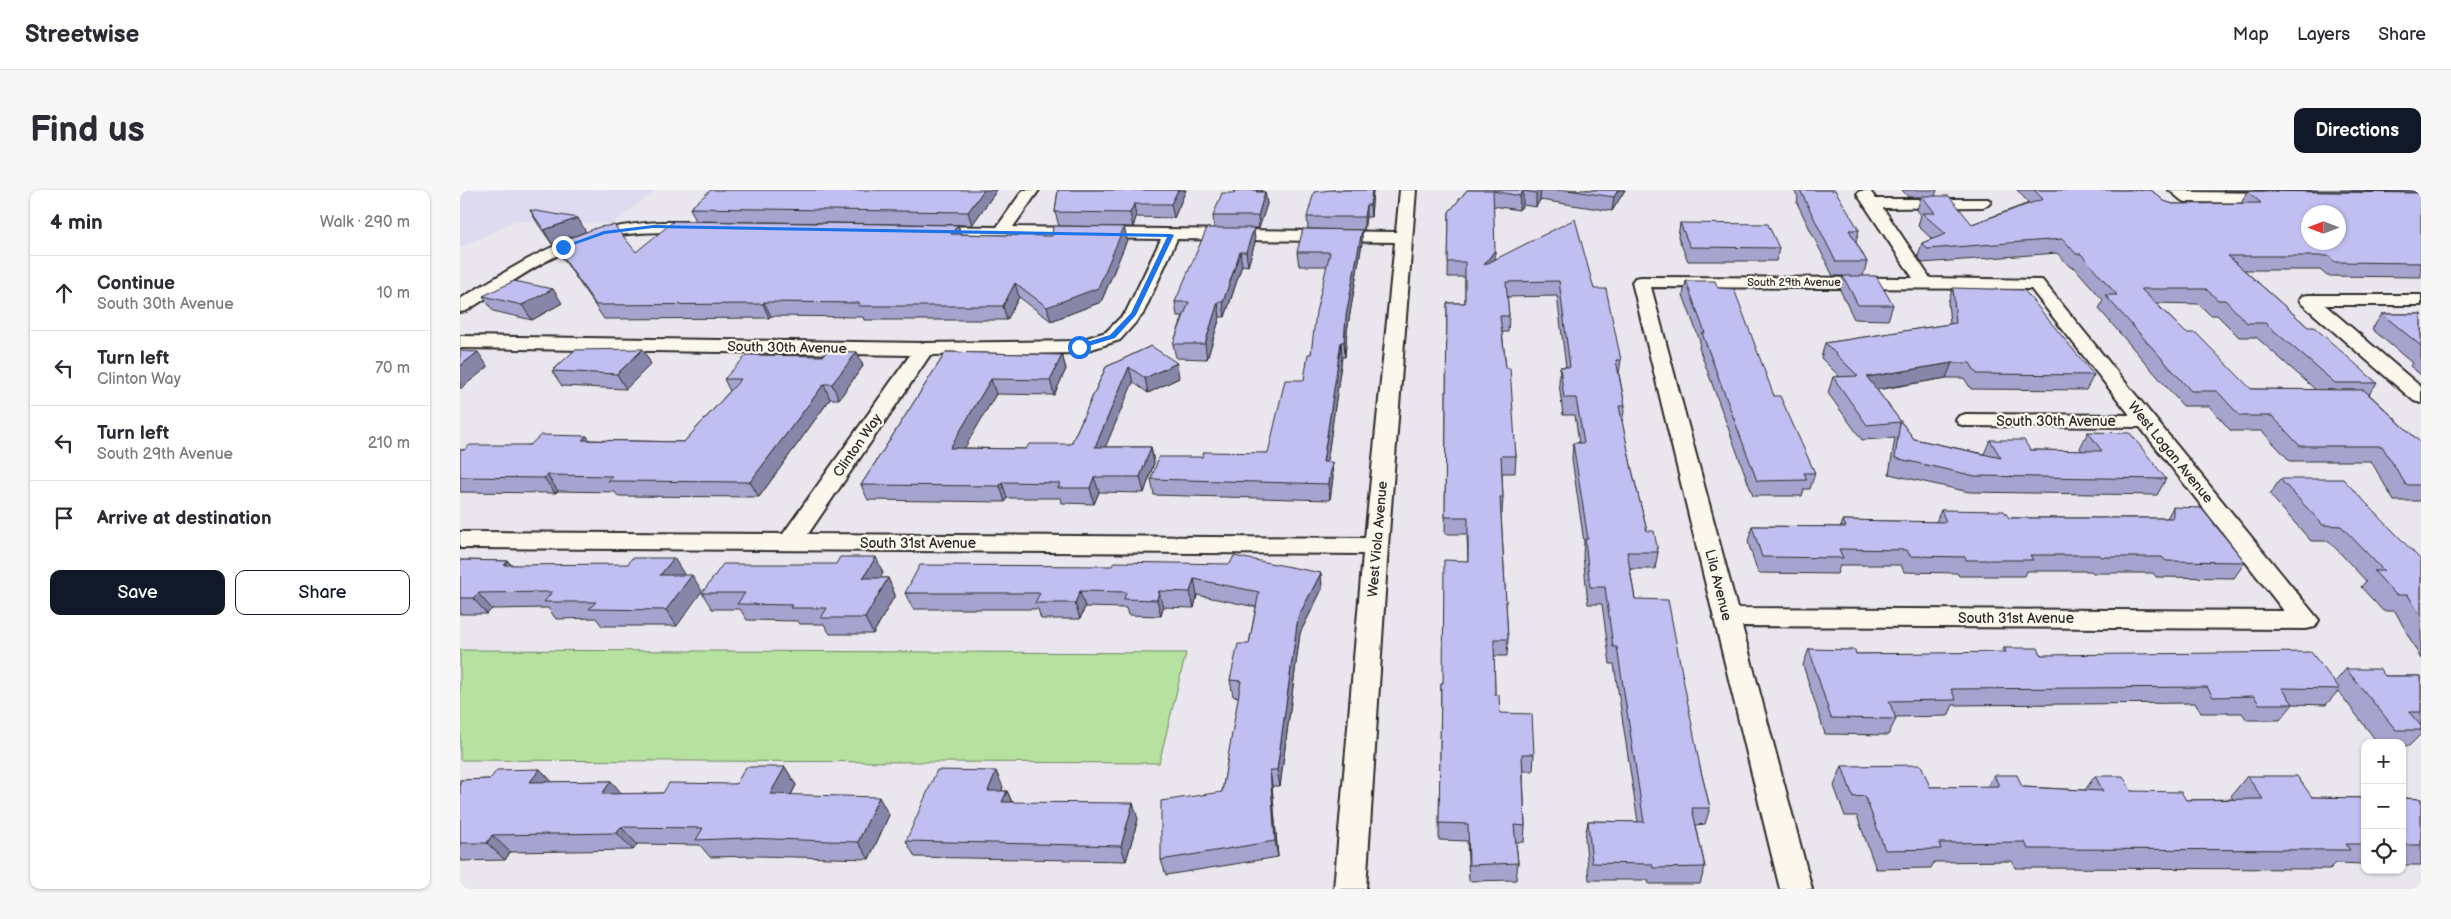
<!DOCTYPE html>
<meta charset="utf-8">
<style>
body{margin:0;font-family:"Balsamiq Sans",sans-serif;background:#f7f7f7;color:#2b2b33}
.controls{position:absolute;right:15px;bottom:15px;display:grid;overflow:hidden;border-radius:10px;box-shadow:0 1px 4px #0004}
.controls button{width:45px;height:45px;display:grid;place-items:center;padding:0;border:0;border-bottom:1px solid #e1e1e2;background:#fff;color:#2b2b33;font:25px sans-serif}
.compass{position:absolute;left:1841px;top:15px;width:45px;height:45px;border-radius:50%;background:#fff;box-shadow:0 1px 4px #0004;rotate:270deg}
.stop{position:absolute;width:15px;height:15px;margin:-11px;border:4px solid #1a73e8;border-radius:50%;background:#fff}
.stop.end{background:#1a73e8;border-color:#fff;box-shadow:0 1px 5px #0008}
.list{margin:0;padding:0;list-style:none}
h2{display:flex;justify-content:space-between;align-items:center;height:65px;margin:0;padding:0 20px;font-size:21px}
h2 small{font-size:16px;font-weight:400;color:#7c7c81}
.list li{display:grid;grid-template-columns:32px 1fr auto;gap:15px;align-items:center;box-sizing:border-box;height:75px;padding:0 20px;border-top:1px solid #e1e1e2}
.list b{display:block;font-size:19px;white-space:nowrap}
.list p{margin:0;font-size:16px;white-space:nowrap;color:#7c7c81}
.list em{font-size:16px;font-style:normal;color:#7c7c81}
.actions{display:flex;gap:10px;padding:15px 20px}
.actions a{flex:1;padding:11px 0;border:1px solid #111827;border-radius:10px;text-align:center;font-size:18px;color:#111827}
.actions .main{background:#111827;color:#fff}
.icon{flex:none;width:28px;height:28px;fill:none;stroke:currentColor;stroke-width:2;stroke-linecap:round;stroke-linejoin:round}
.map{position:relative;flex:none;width:1961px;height:699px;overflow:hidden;border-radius:10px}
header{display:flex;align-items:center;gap:30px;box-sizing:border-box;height:70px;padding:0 25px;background:#fff;border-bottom:1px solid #e1e1e2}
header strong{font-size:24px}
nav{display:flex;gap:28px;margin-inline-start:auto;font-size:18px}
.intro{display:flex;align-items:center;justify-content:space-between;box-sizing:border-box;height:120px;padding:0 30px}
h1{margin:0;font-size:35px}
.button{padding:12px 22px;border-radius:10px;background:#111827;color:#fff;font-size:18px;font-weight:700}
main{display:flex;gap:30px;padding:0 30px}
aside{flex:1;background:#fff;border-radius:10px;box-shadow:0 1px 4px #0004}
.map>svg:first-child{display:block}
.built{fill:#dedaef}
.green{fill:#b7e19e;stroke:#718664}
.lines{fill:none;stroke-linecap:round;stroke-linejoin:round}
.minor-casing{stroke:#2b2b2b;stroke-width:4}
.minor{fill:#fbf7ec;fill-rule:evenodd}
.wall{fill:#a6a4cf;stroke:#2b2b2b;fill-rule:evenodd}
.shaded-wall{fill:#8786a9;stroke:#2b2b2b}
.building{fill:#c1bff1;stroke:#2b2b2b;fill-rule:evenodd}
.route{fill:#1a73e8}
.labels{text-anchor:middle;stroke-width:4.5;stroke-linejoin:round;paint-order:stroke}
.far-street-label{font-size:11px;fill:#2b2b2b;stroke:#fbf7ec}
.street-label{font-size:14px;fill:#2b2b2b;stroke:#fbf7ec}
</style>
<header>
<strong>Streetwise</strong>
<nav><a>Map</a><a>Layers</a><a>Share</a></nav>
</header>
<div class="intro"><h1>Find us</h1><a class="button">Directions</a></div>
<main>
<aside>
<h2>4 min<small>Walk · 290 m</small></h2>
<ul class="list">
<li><svg class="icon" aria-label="ahead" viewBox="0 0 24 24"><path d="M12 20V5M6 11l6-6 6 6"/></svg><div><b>Continue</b><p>South 30th Avenue</p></div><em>10 m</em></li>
<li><svg class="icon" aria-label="left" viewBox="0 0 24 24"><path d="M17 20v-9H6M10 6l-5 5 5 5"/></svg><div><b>Turn left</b><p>Clinton Way</p></div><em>70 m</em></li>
<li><svg class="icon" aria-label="left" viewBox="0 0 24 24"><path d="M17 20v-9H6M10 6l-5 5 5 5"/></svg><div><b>Turn left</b><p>South 29th Avenue</p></div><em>210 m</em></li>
<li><svg class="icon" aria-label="arrive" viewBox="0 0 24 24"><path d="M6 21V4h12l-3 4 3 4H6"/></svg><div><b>Arrive at destination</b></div></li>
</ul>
<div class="actions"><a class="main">Save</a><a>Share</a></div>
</aside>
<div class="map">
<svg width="1961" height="699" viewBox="0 0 1961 699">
<rect width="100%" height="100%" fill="#eae6ee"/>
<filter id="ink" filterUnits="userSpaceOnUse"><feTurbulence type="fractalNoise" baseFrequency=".02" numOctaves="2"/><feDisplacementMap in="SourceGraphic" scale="10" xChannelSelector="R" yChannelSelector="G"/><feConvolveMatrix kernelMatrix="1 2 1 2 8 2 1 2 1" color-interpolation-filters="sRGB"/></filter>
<g filter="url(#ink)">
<path class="built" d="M0,0h196l-44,34 -97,-3 -55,27z"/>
<path class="green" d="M0,460l726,3 -27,110 -699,-3z"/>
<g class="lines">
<g class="minor-casing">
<path id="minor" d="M563,0h16l-26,37 383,5 4,-42h16l-28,356 -22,343h-32l29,-335 -903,-6v-16l323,2 127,-179 -450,-7v-12l464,7 153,-2 29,-9 20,-20 35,-73 -233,-3 -6,-2 -2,-3 2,-3 6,-2 69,1zM717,49l218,3 -30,296 -557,-4 122,-179 149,-2 41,-13 23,-26z
M1709,0h18l3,2 85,1 8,5 -8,5 -89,-1 -5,-2z
M1400,1h10l6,8h112l3,3 -3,3 -5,2 -100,1 47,70 112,2 277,340 -4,7 -9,2 -564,-3 70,263h-32l-148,-607 3,-4 6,-1 272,1 -56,-84zM1191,97l380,2 99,126 -164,-1 -7,2 -3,4 3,4 7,2 174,1 144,184 -547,-3z
M203,32h36l6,2 2,3 -2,3 -6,2c-30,0 -61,-1 -91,5 -52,11 -98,47 -142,74l-6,1v-13c72,-43 116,-74 203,-77z
M1848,105h113v10h-96l96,82v16l-7,-2 -112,-97 -3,-4 3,-4z"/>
</g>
<use href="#minor" class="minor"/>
</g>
<path class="wall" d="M537,0l-25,35 -276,-4 -6,-13z
M598,0h128l-12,28 -38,-1 -3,10 -74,-1 -4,-14z
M872,0h41l-2,27h-5l-2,13 -56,-1 -1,-12z
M1007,0h158l-13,21 -72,-11 -4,7 -13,-2 -4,5 -26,-4 2,54 99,29 27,71 -2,14 6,32 -3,16 10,48 15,61 11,21 -3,17h-25l5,30 65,168 10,41 -5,16 -9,1 9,42 -5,17h-51l-1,-4h-59l-4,-43 3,-16 50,1 -24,-158h-4l-8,-60h-14l-5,-49 1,-13 -12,-83 1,-16h6l-4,-28h-12l-4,-32 1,-16h6l-9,-71 -50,1 2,19 -1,16h-6l14,124 -1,17h-13l1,24 -1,17h-1l7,125 -1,17h-13l1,39 5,18 34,41 -1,17h-10l2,55 -1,16h-8l2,21 -2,17 -47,1 -2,-40 -28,-1 2,-157h2l25,-122 -1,-27h-22l2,-231h18v-26h-17l1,-65z
M1334,0h39l26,40 -3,12 11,20 -4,14 30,29 -5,15 -34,-1 -14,-29 3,-14h-10l-36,-73 1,-6z
M1442,0h35l-2,6 37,28 57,-21 -12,-13h134l13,11 9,3h68l6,-13 174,2v84l-94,-1 -7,-6h-76l64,57 69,56 -8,11 52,49v58h-27l-23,-40h-81l-28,-30h-31l-22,-25h-26l-84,-97 4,-9 -28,-32 -5,-1 -13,-14 -135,10 -4,-7 4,-13 10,-4 -14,-13 3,-11 -4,-5 4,-13h-13zM1696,113l43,1 11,11h7l22,22h17l60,53 -65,-1 -65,-56z
M1763,0h198v2z
M801,2h4l2,12 -8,24h-5l1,14 -7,24 -6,-1 -17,52h-5l-13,42 -31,-1 -3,-14 10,-28h-6l-2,-14 39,-74 -1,-12z
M70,20l106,42 322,-27 3,9 91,2 72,-9 3,13 -26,62 -50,19 -32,-24 -12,23h-143l-1,-3 -92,-1 -2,2 -165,1 -42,-62 -8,-13 30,-11 -32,11 -14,-20z
M1220,33l99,25 -3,13h-88l-10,-24z
M902,40v13l-15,88 -2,26h-3l-15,105 6,15 -3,23 -176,-5 -3,-16 51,-22 66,-4 36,-73 7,-26 16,-88h-28l-2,-14z
M1226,91l32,7 56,108 41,77 -5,16h-6l-2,7h-49l-54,-148 1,-7 -17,-46z
M1493,98l141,87 -8,15 -115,-1 -7,-11h-18l-69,12 37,49 70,15 6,-14 40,10 52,1 -2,-3 8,-16 78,47 -9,16 -188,-3 -80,-18 6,-36 -33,2 -34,-47 5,-16h7l-19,-19 4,-15 125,-19 -2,-22z
M23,106l79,7 -30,17 -39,-9z
M1922,124h39v61l-11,-9 2,-3 -40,-34z
M691,156l28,32 -31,15 -15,-11 -28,65h46l3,16 -10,30 -45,-1 -5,12 -32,-1 -1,-5h-54l-2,4 -137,-2 -7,-15 85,-133 116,3 4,14 -12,26 -58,-1 -32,54 62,1 45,-5 35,-77z
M397,162l6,14 -24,33h-9l-71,98 -141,-1 -3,-4 -57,-1 -3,2 -95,-1v-42l70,-5 60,-5 94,2 46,-51 -6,-12 99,-23z
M191,174l-25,25 -64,-3 -10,-15z
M1820,289l141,81v99l-26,-48h-12l-22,-24 5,-6 -37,-40h-18l-41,-46z
M1713,317l72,55 -11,16 -78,-1 -3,-4h-60l-2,-2h-64l-2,5h-66l-2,-3 -53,-1 -3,-7h-61l-3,9 -79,-1 -10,-31 4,-16 89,1 2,-7 93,2 5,-12 68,8h158z
M0,370l48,1 3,4 173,9 -1,1 -6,51h-75l-6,-8 -40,1 -8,-11 -56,1 -5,5h-27z
M423,383l-3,5h8l7,17 -22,39h-43l-6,-10h-24l-2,-3 -51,-1 -7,-11h-28l-10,-16z
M861,383l1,16 -22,44 -20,153h-8l6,71 -112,18 -5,-15 61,-68 17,-95 -6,-1 -3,-16 19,-36 7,-37 -59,-12 -3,13 -31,-1 -2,9 -33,-1 -2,-7 -41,-1 -5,12h-39l-3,-10h-125l-8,-16z
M1544,458l37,7 294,27 11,-13 39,7h36v58l-12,12h-7v-3h-24l-40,-52 -12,14 -33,-1 -13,16h-33l-5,-7h-41l-6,-10 -242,2 -5,11 -53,1 1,2 -8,16 -63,-1 -22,-69 6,-16 47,5 145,-1z
M1382,576l88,21h57l7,-12 28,12 63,3 10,-14 36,15 55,9 47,-1 -2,-3 16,-20 65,21 53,1v66l-29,-1 -6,6 -315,-1 -3,-7 -78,1 -3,6 -55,1 -19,-53h-12l-11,-30z
M325,577l11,18 -5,10 98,20 -20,44 -111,-3 -48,1 -10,-12 -63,-1 -4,6 -123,2 -5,8 -45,1v-81l30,-1 50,-10 12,13 59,-1 11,13 41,-1 73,-9z
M543,597l-2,4h6l5,11 126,17 -12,42 -211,-4 -9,-16z
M1942,608l19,1v66h-19z"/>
<path class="shaded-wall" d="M524,0h13l-25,35 -4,-13z
M718,0h8l-12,28 -3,-14z
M797,0h5l-4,14 -2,-12z
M912,0h1l-2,27 -1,-12z
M1079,0h2l-1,10 -4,7v-14z
M1158,0h7l-13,21 2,-14z
M1063,1v14l-4,5 1,-14z
M805,2l2,12 -8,24 -1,-12z
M674,14l2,13 -3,10 -3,-14z
M906,15v12l-2,13v-13z
M118,28l8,14 -34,12 -8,-14z
M498,35l4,13 -11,-4z
M664,37l3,13 -26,62 -50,19 -4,-14z
M794,38l1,14 -7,24 -2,-14z
M902,40v13l-15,88 -2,26 -1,-15 2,-26z
M1035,60v15h-11z
M780,62l2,13 -17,52 -2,-15z
M555,93l4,14 -12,23 -4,-14z
M93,99l9,14 -30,17 -10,-15z
M304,112l7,14 -2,2 -6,-14z
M758,112l2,15 -13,42 -2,-15z
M881,152l1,15 -17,120 -2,-15z
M183,159l8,15 -25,25 -9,-15z
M18,162l10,15 -28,22v-23z
M397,162l6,14 -24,33 -7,-15z
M602,165l4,14 -12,26 -4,-15z
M717,173l2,15 -31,15 -3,-15z
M1492,173l-6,15 -84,14 5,-15z
M669,177l4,15 -34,80 -4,-15z
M531,189l5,15 -40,69 -6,-15z
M364,194l6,15 -71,98 -9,-15z
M127,246l10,15 -15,-11z
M691,257l3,16 -10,30 -4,-16z
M872,272l1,15 -3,23 -1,-16z
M87,285l11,16 -3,2 -11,-15z
M634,287l5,15 -5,12 -4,-16z
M542,292l5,16 -2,4 -5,-16z
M416,367l7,16 -12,21 -8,-16z
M214,368l10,16 -13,17 -11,-16z
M48,371l13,16 -17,-12z
M861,383l1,16 -22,44 -20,153 -3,-16 21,-153z
M232,385l10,16 -25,35 -11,-16z
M428,388l7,17 -22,39 -8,-16z
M734,389l3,16 -3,13 -4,-16z
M620,401l5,16 -5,12 -5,-16z
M699,401l4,16 -2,9 -4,-16z
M18,403l14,16 -5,5 -14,-16z
M325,577l11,18 -14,27 -12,-18z
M80,579l16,17 -26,-4z
M810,580l2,16 6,71 -3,-16z
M536,581l7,16 -8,20 -7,-16z
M151,591l15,17 -24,-4z
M547,601l7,16 -12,-5z
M419,607l10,18 -20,44 -11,-17z
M673,613l5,16 -12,42 -5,-15z
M161,637l16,17 -4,6 -16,-17z
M32,645l18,17 -5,8 -18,-17z"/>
<path class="building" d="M251,0h273l-16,22 -278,-4z
M598,0h120l-7,14h-37l-4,9 -75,-1z
M775,0h22l-1,2h9l-7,24h-45l9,-23h12z
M872,0h40l-2,15h-4l-2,12h-57l7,-25z
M1007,0h72l-3,3 -13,-2 -3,5 -27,-5 2,59 -11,15 91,-46 19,70h12l15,71h-5l9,46h-6l13,64 15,61h7l4,21h-31l8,47 33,1 32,167 10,41h-18l13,59 -52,1 -1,-4 -60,-1 -4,-42 56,1 -27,-175h-4l-8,-60h-15l-5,-48h3l-15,-96h11l-8,-45h-12l-4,-31h10l-11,-86 -53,1 3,34h-9l6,52h4l6,88h-15l2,41h-3l8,142h-14l1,56h4l1,18 32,1 2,40h-12l3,72 -11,-1 4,38 -49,2 -1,-41 -29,-1 2,-140h2l1,-123 24,1v-44h-23l2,-214h18v-41h-17l1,-50z
M1108,0h50l-4,7z
M1340,0h35l24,40h-10l18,32h-31z
M1574,0h117l13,11 9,3 88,-1 -14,-12 174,2v70l-86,-1 -7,-6h-100l80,71h6l63,56h-42l-70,-60h-18l-22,-23h-7l-12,-11h-65l45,44h10l55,56 113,1 57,53v42h-15l-24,-39h-82l-28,-30h-32l-23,-25h-26l-86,-96h12l-36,-41h-5l-13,-15 -136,10 -5,-6 24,-9 -24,-21h13l-13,-17h27l23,28 71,-25zM1848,22h30v30h-30z
M70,20l48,8 -34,12z
M214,31l284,4 -7,9 101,2 1,-10 71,1 -26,61 -51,19 -32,-24 -12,23h-145l2,-3 -96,-1 -1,2 -167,1 -42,-61 45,-17 15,-2 22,27z
M1220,33l88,1 11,24 -89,-1z
M747,38h47l-8,24h-6l-17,50h-5l-13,42h-32l16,-42h-14z
M843,39l59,1 -16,86 -2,26h-3l-18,120h9l-3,22 -178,-5 8,-22h43l2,-5 64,1 17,-73h19l4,-26h3l5,-42 14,-60h-33z
M1383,86h33l17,29h-35z
M54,91l39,8 -31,16 -39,-9z
M1226,91h29l3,7 16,1 40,107h6l35,77h-11l3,7 -50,1 -55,-148h3z
M1493,98l71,2 70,85 -117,-1 -7,-11h-18l-85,14 47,62 87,19 -11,-18h34l6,10 72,1 -14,-19 42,1 36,46 -191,-3 -80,-18 5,-36 -33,3 -34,-48 25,-1 -33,-33 131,-20z
M1922,124h39v32z
M691,156l26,17 -32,15 -16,-11 -34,80h56l-11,30h-46l-4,11h-32l2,-5 -58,-1 -2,4 -139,-1 85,-133 116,3 -12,25 -59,-1 -41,69 76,1 3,-5h42l35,-77z
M183,159l-26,25 -65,-3 23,-21z
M0,161l18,1 -18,14z
M367,161l30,1 -25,32h-8l-74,98 -142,-1 4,-5 -65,-1 -3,3 -84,-1v-27h4l6,-5h60l11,-10 46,1 -5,4 102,2 57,-63h-17l23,-24 76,1z
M1820,289h63l78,81v57l-13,-22h-12l-22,-24h10l-43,-45 -18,-1z
M1713,317l28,1 44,54 -79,-1 -4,-4h-60l-2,-2h-70l3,5h-67l-1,-3 -55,-1 -3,-6 -68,-1 4,9 -81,-1 -10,-31 94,1 -3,-7 103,2 -5,-12 63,1 5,7h164z
M774,366l87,17 -23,44 -21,153h-7l5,71 -114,19v-59l61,-9 19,-111 -11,-1 8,-36h11l10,-52 -65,-13 -4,13 -31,-1 -2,9 -33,-1 2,-7 -46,-1 -5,12h-40l5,-10h-135l15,-28 192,1 2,-4 116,2z
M380,367h36l-13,21h25l-23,40h-44l6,-10h-37l2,-3 -55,-1 8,-11h-43l21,-29h113z
M172,368h42l-14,17h32l-26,35 -77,-1 7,-7h-52l8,-10 -74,1 -5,5h-13v-38l48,1 -4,4 124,-1z
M1544,458h34l3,7 270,-3 29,37 -58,-1 11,16h-34l-5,-8 -41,1 -6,-10 -256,2 5,11 -67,1 7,18 -65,-1 -22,-69 46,1 1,4 150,-2z
M1886,479h34l5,7h36v36h-12l12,14v4h-25z
M1461,575l9,22 69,-1 -5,-11h23l5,12 81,4 -8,-15h28l8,15 50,1 5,8 77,-1 -16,-23h50l15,21 53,1v46h-19l4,6 -322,-1 -3,-7 -86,1 2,6 -56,1 -20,-54 -12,1 -11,-31z
M286,577h39l-15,27 109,3 -21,45 -113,-4 -49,2 7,-12 -82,-1 -4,6 -125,2 -5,8h-27v-63l30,-1 7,-9 43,-1 -10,13 81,-1 -9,13 61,-1 6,-10 67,1z
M477,580l59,1 -8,20h19l-5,11 131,1 -12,43 -215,-5z
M1942,608l19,1v46h-19z"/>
</g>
<path class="route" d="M193,35l518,9 3,1 -38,80 -21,23 -36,11 -2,-4 33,-10 21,-22 36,-76 -514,-9 -48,6 -40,14 -5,-1 44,-16z"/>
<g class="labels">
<g class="far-street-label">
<text x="1334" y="96">South 29th Avenue</text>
</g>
<g class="street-label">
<text transform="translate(327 157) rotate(1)" y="5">South 30th Avenue</text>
<text x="1596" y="236">South 30th Avenue</text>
<text transform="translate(397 255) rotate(-55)" y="5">Clinton Way</text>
<text transform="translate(1711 262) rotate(51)" y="5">West Logan Avenue</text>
<text transform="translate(917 349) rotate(-85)" y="5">West Viola Avenue</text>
<text x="458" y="358">South 31st Avenue</text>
<text transform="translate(1259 395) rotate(76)" y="5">Lila Avenue</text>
<text x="1556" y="433">South 31st Avenue</text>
</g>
</g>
</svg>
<div class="controls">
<button>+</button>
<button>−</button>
<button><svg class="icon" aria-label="locate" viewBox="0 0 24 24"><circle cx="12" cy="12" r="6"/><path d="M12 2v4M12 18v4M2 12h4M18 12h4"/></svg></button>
</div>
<svg class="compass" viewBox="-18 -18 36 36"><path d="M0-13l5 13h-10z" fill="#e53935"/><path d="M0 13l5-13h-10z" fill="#7c7c81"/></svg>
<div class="stop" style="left:619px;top:157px"></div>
<div class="stop end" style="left:103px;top:57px"></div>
</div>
</main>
